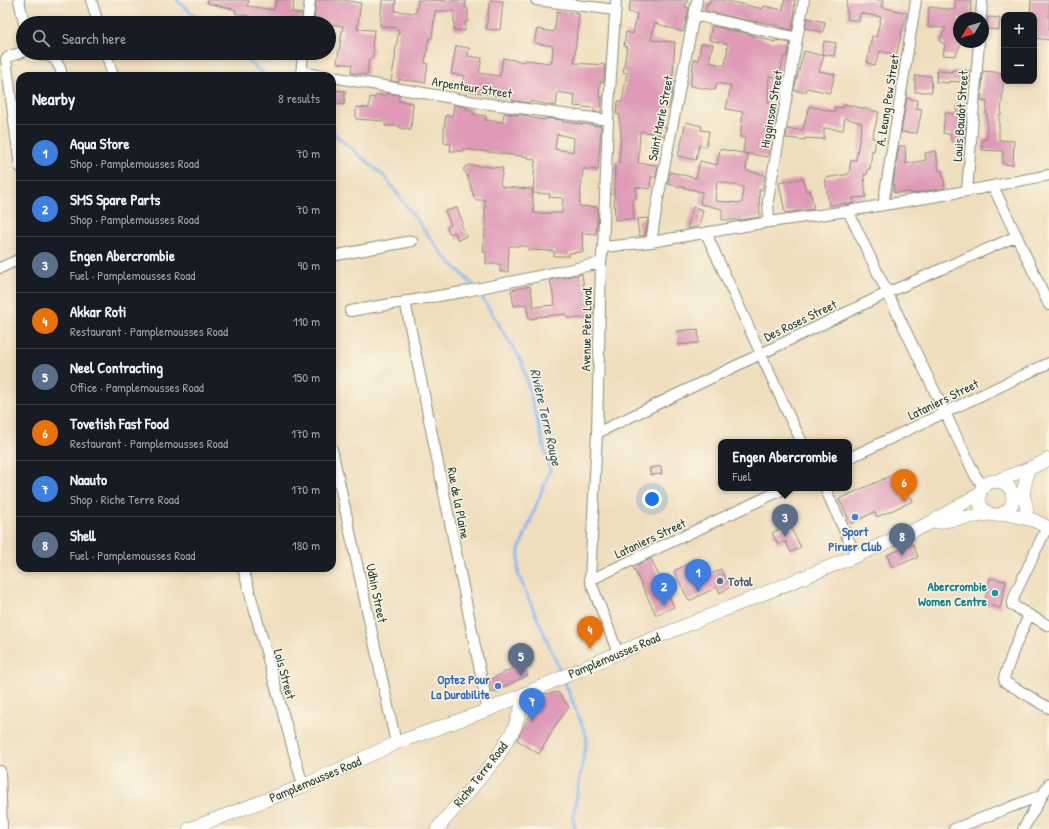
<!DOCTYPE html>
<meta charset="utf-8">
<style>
body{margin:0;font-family:"Patrick Hand",sans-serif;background:#20242c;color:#f1f3f6}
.controls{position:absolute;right:12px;top:12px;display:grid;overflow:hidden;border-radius:8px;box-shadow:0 2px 6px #0003}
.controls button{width:36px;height:36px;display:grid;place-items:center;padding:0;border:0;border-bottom:1px solid #363941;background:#171b24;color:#f1f3f6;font:20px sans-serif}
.compass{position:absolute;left:953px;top:12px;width:36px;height:36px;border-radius:50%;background:#171b24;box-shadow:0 2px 6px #0003;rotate:232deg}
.you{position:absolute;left:652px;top:499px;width:14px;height:14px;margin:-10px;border:3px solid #fff;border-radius:50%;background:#1a73e8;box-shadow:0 0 0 6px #1a73e833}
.badge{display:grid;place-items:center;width:26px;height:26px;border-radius:50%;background:#ea580c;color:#fff;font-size:13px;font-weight:700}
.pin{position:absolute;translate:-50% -33px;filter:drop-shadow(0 1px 2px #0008)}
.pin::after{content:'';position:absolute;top:21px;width:14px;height:12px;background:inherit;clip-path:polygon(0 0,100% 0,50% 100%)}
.popup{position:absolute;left:718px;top:439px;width:134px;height:52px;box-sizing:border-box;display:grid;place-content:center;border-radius:8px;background:#171b24;filter:drop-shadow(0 1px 3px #0005);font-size:13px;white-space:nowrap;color:#9ea1a6}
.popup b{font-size:15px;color:#f1f3f6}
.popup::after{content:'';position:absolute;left:50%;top:100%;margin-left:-8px;border:8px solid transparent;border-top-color:#171b24}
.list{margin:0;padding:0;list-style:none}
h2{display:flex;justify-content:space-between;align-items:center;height:52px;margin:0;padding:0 16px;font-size:17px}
h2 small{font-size:13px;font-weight:400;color:#9ea1a6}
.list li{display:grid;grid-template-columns:26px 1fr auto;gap:12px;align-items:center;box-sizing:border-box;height:56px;padding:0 16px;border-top:1px solid #363941}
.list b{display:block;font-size:15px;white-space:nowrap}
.list p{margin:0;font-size:13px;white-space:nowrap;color:#9ea1a6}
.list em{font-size:13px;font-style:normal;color:#9ea1a6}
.icon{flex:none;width:22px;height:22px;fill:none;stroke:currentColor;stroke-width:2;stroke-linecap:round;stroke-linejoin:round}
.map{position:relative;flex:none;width:1049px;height:829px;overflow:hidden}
.search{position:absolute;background:#171b24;box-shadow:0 2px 6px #0003;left:16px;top:16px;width:320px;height:44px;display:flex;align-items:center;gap:10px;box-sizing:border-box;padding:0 14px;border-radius:22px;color:#9ea1a6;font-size:15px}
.panel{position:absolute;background:#171b24;box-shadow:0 2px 6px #0003;left:16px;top:72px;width:320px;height:500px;border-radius:12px}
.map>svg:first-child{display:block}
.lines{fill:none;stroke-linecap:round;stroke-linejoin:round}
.stream{stroke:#87bbf5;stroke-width:3}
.building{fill:#de9ab6;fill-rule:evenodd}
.minor-casing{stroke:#878e78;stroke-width:12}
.major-casing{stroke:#878e78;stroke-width:14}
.minor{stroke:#fff;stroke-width:10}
.major{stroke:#fff;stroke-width:13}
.shop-dot{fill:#3f7fe0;stroke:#fcf5e5;stroke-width:1.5}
.service-dot{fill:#5c6f8a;stroke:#fcf5e5;stroke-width:1.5}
.culture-dot{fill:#0f9aa8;stroke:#fcf5e5;stroke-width:1.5}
.labels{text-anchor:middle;stroke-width:3;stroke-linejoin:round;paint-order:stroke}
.street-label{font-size:13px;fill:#1f3d34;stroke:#fcf5e5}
.shop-label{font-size:13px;font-weight:bold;fill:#366cbe;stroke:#fcf5e5}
.service-label{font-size:13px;font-weight:bold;fill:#4e5e75;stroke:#fcf5e5;text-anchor:start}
.culture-label{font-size:13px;font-weight:bold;fill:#0d838f;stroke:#fcf5e5;text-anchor:end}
.water-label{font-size:14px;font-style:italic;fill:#395c64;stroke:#fcf5e5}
</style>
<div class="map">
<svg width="1049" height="829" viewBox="0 0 1049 829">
<rect width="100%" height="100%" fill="#fcf5e5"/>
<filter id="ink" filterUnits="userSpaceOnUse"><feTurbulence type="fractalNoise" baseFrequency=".025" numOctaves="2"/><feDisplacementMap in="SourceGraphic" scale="8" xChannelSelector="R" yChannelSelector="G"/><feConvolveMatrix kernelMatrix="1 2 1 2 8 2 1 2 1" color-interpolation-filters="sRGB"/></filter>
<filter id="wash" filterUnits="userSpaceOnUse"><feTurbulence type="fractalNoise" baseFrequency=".012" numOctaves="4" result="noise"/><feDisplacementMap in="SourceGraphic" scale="16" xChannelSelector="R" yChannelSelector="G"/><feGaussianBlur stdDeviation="0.9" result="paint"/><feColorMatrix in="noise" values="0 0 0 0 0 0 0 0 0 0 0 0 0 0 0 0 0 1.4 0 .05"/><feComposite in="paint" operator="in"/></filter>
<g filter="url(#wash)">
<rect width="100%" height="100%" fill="#efdebd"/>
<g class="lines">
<path class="stream" d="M177,0l25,23
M238,53l28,23
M332,132l53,45 57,77 33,33
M478,291l44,71 28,108 -31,80 -1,24 44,101
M564,680l23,58 -14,79 2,12"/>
</g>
<g id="blocks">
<path class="building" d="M208,0h41l-2,6 27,4 2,-10h18l-2,12 10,2 -1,9 -46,-1 1,-4 -21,-5 1,-3 -29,-7z
M316,0h28l17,3 -4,26 17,1 -2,17 2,1 -2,11h-3l-2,16 -16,-2 1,-8 -15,-2 6,-37 -14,-2v-1h-15z
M382,0h14l-1,11 21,2 2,-13 48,1 -1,7h3v14h-3v9l-11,-1v-19h-19l-3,27h-3l-4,25 3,1 -3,19 -19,-3v1l-7,-2v3l-8,-1 5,-27h-1l4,-24h-2v-2l-17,-2z
M490,0l13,1 -3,29 -14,-1z
M631,0h57l-3,7 4,1 -6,24 -28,-9 -4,17 24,2 -2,31 -4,15 4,1 -5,20 -4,-1 -4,18 6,1 -2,9 -23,-5 -1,1 -2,31 20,2 -2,12h-5l-1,12 -14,-2v12h-3l1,20 -19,1 -1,-26 1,-31h4l2,-33h-1v-7h-1l1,-8 -4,-1 2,-13 4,1 5,-29 -4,-1 4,-25 -3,-1 2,-14 7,2 4,-20 -9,-2z
M710,0h14l39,9 1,-3 19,4 1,-10h11l-1,11h1l-3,19 -13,-3v-1l-23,-5v1l-51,-11 2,-8 2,1z
M847,0h36l-2,7 26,6 -11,42 -16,-4 -5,14 -8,-2 5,-27 4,1 5,-20 -21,-4 -1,8 -12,-2 1,-7h-2z
M955,0h16l-1,18 -11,-1v25h3l-7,14 -12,-1 2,-11 -6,-3 7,-13 -18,-1 1,-20 26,3z
M1031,0h18v40l-15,-2v-23h-4z
M557,11l22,3 -5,49 31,2 -1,17h-4l-1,15h3l-1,15h-7v-4l-20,-2 1,-11 -17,-3 -2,14 -26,-5 -1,2 -17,-3v-2l-5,-1 -44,-7 2,-14 -14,-2 5,-28 13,2 -1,8 14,2 -3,15 21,3 3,-18 22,4v-2l25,3v-3l2,1 1,-15 -19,-3 3,-14 17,3z
M988,17l12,1 -1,12 -13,-1z
M807,18l18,4 -2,10 -18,-4z
M712,26l41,9v1l22,6 1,-2 14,3 -3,14 -3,-1 -5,22 -10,-2 -1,28 8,1 -1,14h1l-8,38 -25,-4 2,-16h-5l3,-25 -17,-3 5,-23 -14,-3 -2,7 -25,-4 4,-27 4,1 3,-16h12l-4,18 16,4 3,-22 -19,-4z
M824,41l12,2 -2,13 -12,-2z
M804,51l20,5 -5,15 16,3 -5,19 -23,-5 -1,5 -12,-3z
M952,70l18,1 -1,12 -20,-2v2l-13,-1 1,-11 15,1z
M983,71l21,2 -3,42h-2v25l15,1 -1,24 -11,-1 1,-13 -21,-1 1,-11h4v-25h-1l1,-12 -6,-1z
M915,76h16l1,16h-17z
M337,90l8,1 -1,14 -8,-1z
M386,93l13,2v6l14,2 -2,27 -11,-2v-2h-15v-5l-29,-2v-12l13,1 1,-11 5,1 1,-3 10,1z
M907,98l10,2 -1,8 6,1 -5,24 -16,-1z
M845,104l34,8 -7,26 4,1 -2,12 -2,-1 -2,19h-2l-1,6 -3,-1 2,23 -13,1 1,5 -8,2v-2l-17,3 -4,-28 24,-4 2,-14h5l6,-37 -17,-5 -2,12 -19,-2v11l-19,-1v2l-19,-2 1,-9 16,1 6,-24 26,6v-5l8,1z
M454,105l12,2v2l7,1v4l13,2 -1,4 18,2 1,-9 24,3v1l17,3v-2l18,2v2l38,4 -3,44 -15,-1 -4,37 19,1 -2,27 -14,-1 1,19 -14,1v3h-15v-5l-26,-1v-4h-19l-1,26h-8v-8h-14v-12h-3l3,-31h-1v-21h-10l-8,-25 -4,-6 5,-4 35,3 -3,17 3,1 -1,1 30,2 2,24h28l1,-15 -14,-1 1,-3 -17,-1 2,-33 -7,-2 1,-1 -66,-8v2h-13l1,-7 -7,-1v-16l2,-12 6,1zM557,134l17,4 -1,14 -18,-3z
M957,105l10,1 -3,39 -7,-1v-2h-6v-7l-8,-2 2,-20 11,1z
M686,122l16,4 -1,4 8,1 -3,16 -7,-2 -3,15 -18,-4z
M899,146h6l1,18 20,-4 -1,-7 11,-2 3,20 3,-1 3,18 -34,6v-2l-17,1 -1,-11z
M720,149l28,5 -2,16 19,5 -3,15 -3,-1 1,28 -19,3h-19v-11l-22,-5 2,-12 -34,-8 2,-12 26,6 4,-17 17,4zM717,181l26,6 -1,16 -27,-2z
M803,178l3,13 4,-1 4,19 -29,4 -6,-30z
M693,207l10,3 -4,16 -12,3z
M457,208l6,15 -2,1 6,12 -9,4 -3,-8 -5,2 -3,-7 4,-2 -6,-14z
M648,218l-3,17 -6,1 -2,-17z
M582,274l2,14h3l1,15h5v15h-26v-4l-31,3 1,1 -8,1 -3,-15 -12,2 -3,-16 19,-4 4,21 21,-2 -5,-25z
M698,329l1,14 -21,2 -1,-14z
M661,466l1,8 -12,1v-7z
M899,472l14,29 -36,16 -3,-5 -23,12 -12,-25z
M789,525l12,22 -10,5 -6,-11 -7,4 -6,-12z
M913,544l5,13 -26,11 -5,-13z
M651,559l23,48 -18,8 -23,-48z
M691,562l9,18 21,-11 9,18 -10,6 -3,-6 -28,14 -15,-30z
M990,578l16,3 -6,27 -16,-4z
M522,664l6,11 -35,17 -4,-12z
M558,692l11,15 -14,19 -16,28 -22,-14 15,-29 -3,-2 6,-11 9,-4z"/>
</g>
</g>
<g filter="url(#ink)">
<use href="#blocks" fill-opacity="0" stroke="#878e78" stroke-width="1"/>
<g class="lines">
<g class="minor-casing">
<path id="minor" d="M19,0l5,23
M91,0l7,23
M536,0l80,10
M616,0l-8,120 -5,127 -2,16 -4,170 -7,147 28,73
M694,15l103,23
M981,18l1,-18
M307,23l3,-23
M37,53l17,5 6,10 2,8
M106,53l7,23
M301,72l22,4
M301,76l2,-23
M332,77l143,25 133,18
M20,167l-14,-108 4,-3 13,-4
M993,186l56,119
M967,191l12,-149
M883,205l33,-205
M848,211l128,266 8,9
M769,222l-1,-22 36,-200
M706,233l83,183 13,26
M651,242l7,-43 39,-199
M603,247l48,-5 118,-20 79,-11 119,-20 82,-16
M332,256l80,-15
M0,268l20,-9
M405,301l83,409
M350,311l112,-19 139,-29
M597,433l290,-140 130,-57
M332,449l64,294
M849,458l200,-95
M825,488l31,68
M1047,527l-32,67 -3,11 37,21
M243,568l60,218
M590,580l196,-92
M1029,615l-15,34 -10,29 1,4 44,26
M0,771l2,58
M954,829l88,-34
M1023,829l26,-45"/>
</g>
<g class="major-casing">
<path id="major" d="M979 498a17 17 0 1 1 34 0a17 17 0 1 1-34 0Z
M994,482l41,-16 14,-7
M1027,510l-4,-17 4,-18
M1003,513l30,7 16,8
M937,522l52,-8
M189,829l114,-43 93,-43 92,-33 130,-57 238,-97 72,-32 51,-30
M437,829l59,-70 18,-30 12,-36"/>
</g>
<use href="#minor" class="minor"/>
<use href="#major" class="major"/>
</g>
</g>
<g class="shop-dot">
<circle cx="855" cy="517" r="4"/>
<circle cx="498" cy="686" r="4"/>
</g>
<circle class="service-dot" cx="720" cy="581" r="4"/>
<circle class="culture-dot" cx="995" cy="593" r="4"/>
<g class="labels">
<g class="street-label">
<text transform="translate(472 87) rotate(9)" y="5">Arpenteur Street</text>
<text transform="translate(887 100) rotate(-81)" y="5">A. Leung Pew Street</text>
<text transform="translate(771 109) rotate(-80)" y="5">Higginson Street</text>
<text transform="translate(960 116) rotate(-86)" y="5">Louis Baudot Street</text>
<text transform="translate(660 118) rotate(-79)" y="5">Saint Marie Street</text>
<text transform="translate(800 320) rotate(-26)" y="5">Des Roses Street</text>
<text transform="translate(586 329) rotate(-89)" y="5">Avenue Père Laval</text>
<text transform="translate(943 399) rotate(-26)" y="5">Lataniers Street</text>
<text transform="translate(459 503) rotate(79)" y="5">Rue de la Plaine</text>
<text transform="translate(650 538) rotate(-25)" y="5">Lataniers Street</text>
<text transform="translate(377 593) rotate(78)" y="5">Udhin Street</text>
<text transform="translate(614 655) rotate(-23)" y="5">Pamplemousses Road</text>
<text transform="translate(285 674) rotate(75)" y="5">Lois Street</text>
<text transform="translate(480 774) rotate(-52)" y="5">Riche Terre Road</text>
<text transform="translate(315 779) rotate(-23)" y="5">Pamplemousses Road</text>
</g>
<g class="shop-label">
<text x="855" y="536">Sport<tspan x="855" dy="15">Piruer Club</tspan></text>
<text x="490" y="684" text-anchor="end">Optez Pour<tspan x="490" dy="15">La Durabilite</tspan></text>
</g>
<g class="service-label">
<text x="728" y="586">Total</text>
</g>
<g class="culture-label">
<text x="987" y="591">Abercrombie<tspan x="987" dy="15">Women Centre</tspan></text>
</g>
<g class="water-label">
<text transform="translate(546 417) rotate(77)" y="5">Rivière Terre Rouge</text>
</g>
</g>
</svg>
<div class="controls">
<button>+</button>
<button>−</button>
</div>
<svg class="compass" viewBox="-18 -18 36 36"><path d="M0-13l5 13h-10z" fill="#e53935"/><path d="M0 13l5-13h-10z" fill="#9ea1a6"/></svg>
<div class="you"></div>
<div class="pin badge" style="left:698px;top:592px;background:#3f7fe0">1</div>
<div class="pin badge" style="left:664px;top:606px;background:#3f7fe0">2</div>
<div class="pin badge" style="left:785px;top:537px;background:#5c6f8a">3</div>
<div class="popup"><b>Engen Abercrombie</b>Fuel</div>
<div class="pin badge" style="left:590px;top:649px;background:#e8710a">4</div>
<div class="pin badge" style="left:521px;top:676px;background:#5c6f8a">5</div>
<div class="pin badge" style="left:904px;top:502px;background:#e8710a">6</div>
<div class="pin badge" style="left:532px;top:721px;background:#3f7fe0">7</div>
<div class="pin badge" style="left:902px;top:556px;background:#5c6f8a">8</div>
<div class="search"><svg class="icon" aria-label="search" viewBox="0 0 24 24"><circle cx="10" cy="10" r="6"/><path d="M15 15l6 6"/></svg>Search here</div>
<section class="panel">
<h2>Nearby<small>8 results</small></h2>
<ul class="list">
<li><span class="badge" style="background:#3f7fe0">1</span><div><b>Aqua Store</b><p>Shop · Pamplemousses Road</p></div><em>70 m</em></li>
<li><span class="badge" style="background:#3f7fe0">2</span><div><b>SMS Spare Parts</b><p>Shop · Pamplemousses Road</p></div><em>70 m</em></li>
<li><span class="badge" style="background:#5c6f8a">3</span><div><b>Engen Abercrombie</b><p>Fuel · Pamplemousses Road</p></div><em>90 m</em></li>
<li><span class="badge" style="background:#e8710a">4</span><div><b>Akkar Roti</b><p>Restaurant · Pamplemousses Road</p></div><em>110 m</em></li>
<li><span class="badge" style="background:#5c6f8a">5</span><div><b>Neel Contracting</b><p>Office · Pamplemousses Road</p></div><em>150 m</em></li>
<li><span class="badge" style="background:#e8710a">6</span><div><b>Tovetish Fast Food</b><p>Restaurant · Pamplemousses Road</p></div><em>170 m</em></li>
<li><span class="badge" style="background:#3f7fe0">7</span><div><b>Naauto</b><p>Shop · Riche Terre Road</p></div><em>170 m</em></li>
<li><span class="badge" style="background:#5c6f8a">8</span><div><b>Shell</b><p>Fuel · Pamplemousses Road</p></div><em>180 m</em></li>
</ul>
</section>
</div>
